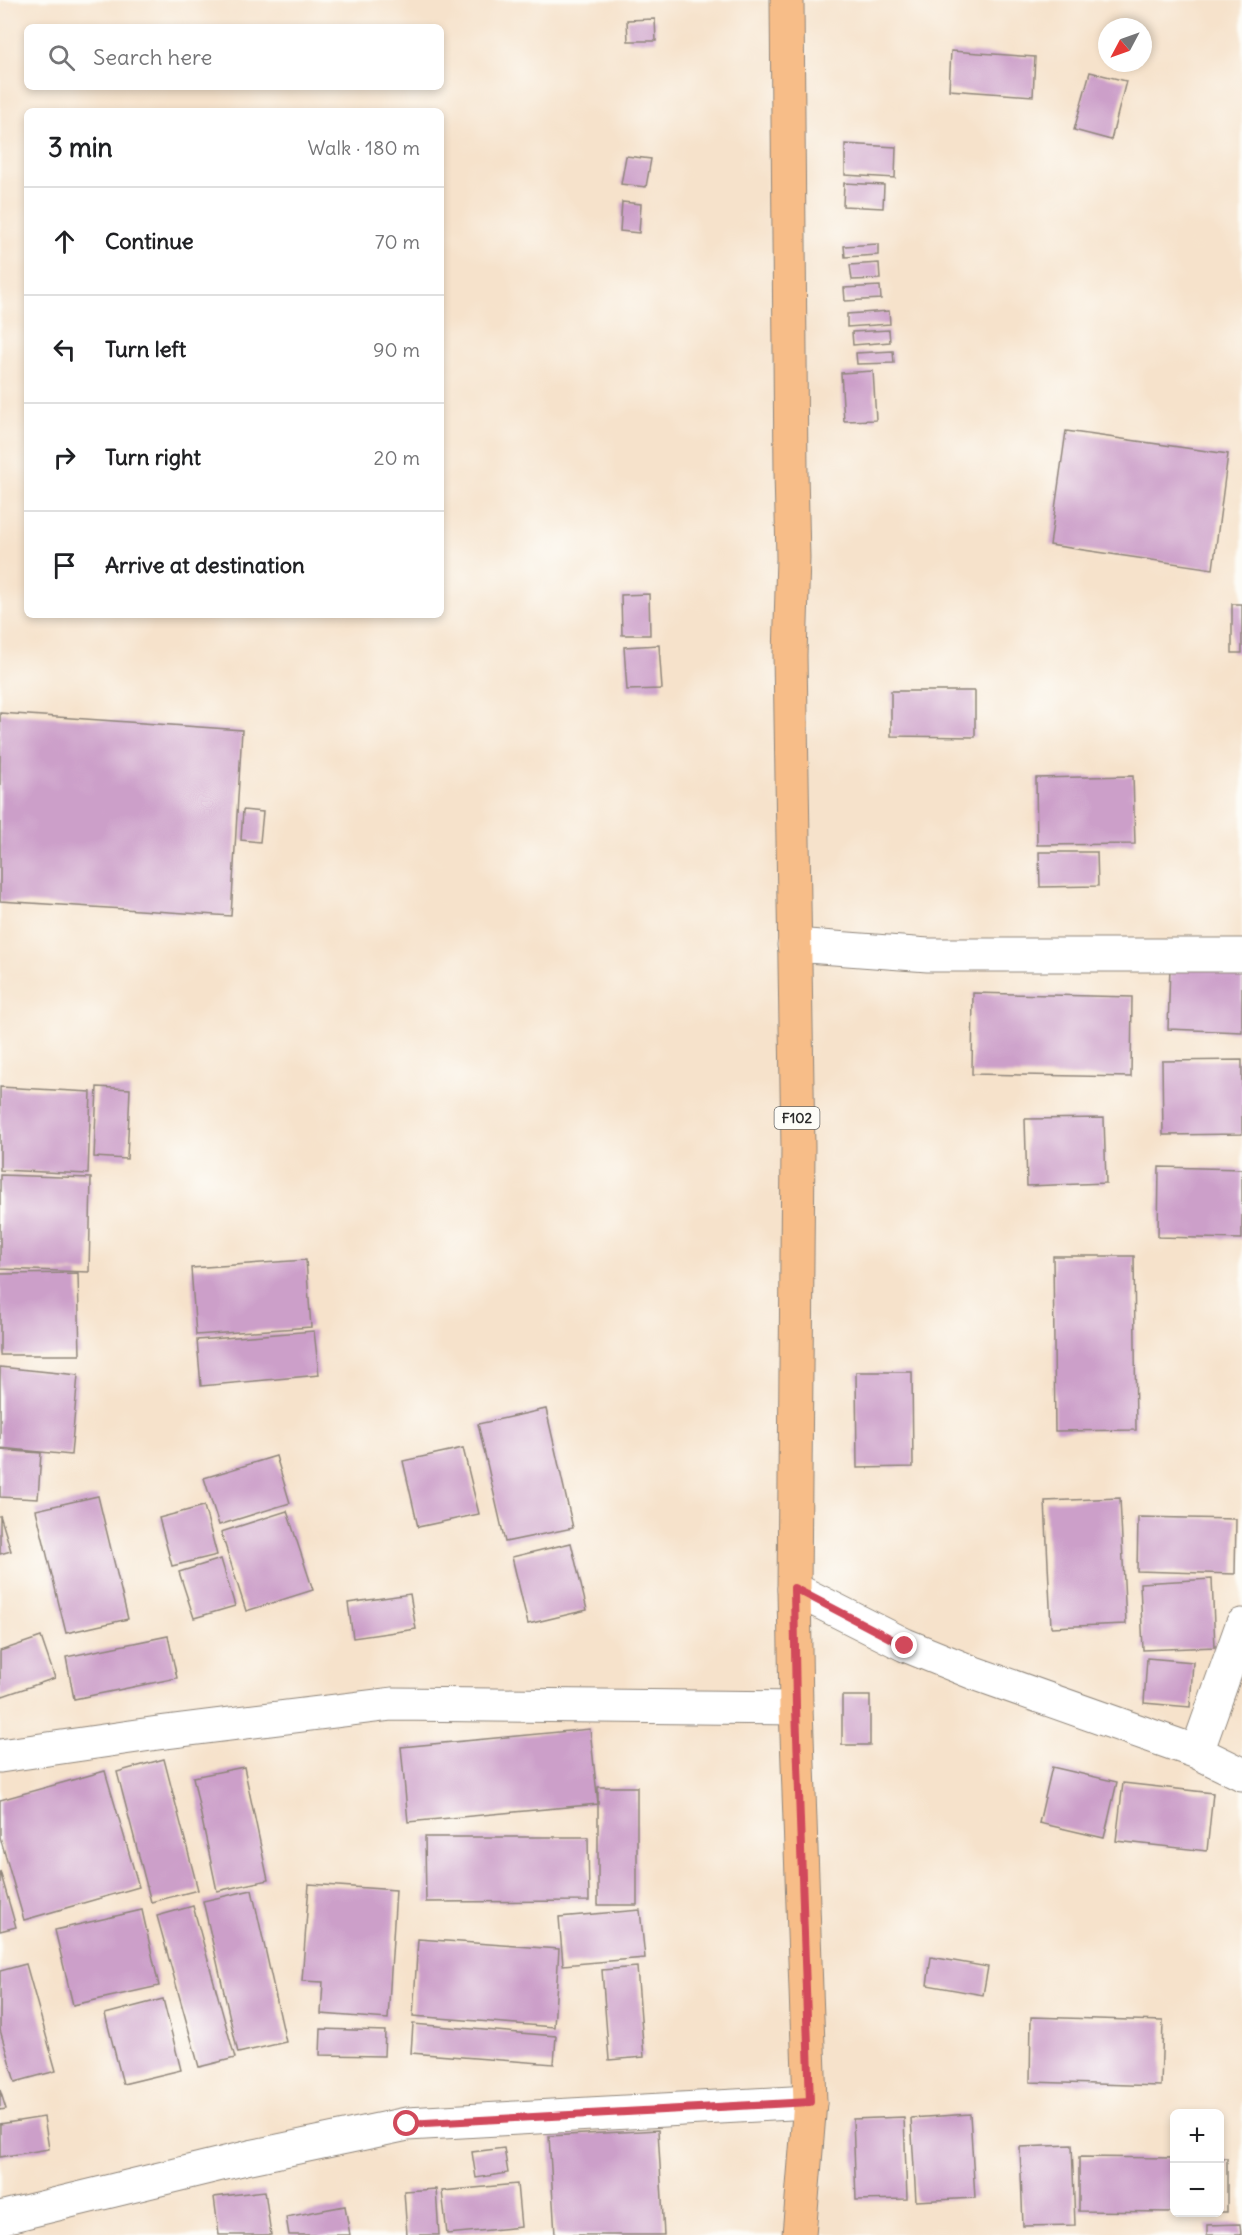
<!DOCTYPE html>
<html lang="en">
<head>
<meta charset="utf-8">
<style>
	:root { --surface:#fff; --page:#f2f2f2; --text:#202124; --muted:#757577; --line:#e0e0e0 }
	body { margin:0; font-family:Delius,sans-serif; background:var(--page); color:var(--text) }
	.controls { position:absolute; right:18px; bottom:18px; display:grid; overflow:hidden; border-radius:9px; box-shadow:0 3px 9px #0003 }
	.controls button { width:54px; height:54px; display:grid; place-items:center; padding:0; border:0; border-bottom:2px solid var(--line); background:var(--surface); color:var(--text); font:30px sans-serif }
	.compass { position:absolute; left:1098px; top:18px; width:54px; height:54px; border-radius:50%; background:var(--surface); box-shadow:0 3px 9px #0003; rotate:229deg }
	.stop { position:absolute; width:18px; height:18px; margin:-14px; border:4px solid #d1495b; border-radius:50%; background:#fff }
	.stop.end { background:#d1495b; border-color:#fff; box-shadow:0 2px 6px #0008 }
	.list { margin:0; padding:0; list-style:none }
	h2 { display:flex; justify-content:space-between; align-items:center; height:78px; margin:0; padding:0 24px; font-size:26px }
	h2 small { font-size:20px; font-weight:400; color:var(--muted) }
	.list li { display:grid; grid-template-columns:39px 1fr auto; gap:18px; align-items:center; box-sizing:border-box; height:108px; padding:0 24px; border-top:2px solid var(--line) }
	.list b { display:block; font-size:22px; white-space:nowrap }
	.list em { font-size:20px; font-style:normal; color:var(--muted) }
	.icon { flex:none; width:33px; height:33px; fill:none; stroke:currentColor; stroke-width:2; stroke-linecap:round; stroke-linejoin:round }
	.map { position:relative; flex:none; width:1242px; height:2235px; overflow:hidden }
	.search { position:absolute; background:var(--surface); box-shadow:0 3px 9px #0003; left:24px; top:24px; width:420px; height:66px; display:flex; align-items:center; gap:15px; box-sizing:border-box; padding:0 21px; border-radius:9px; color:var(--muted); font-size:22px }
	.panel { position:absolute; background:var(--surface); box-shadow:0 3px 9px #0003; left:24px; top:108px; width:420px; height:510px; border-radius:9px }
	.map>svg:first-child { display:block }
</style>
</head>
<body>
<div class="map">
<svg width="1242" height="2235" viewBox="0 0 1242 2235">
	<rect width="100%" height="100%" fill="#fdfcf7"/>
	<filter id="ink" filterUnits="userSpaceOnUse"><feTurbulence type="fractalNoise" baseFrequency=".0167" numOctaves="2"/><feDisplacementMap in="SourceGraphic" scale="12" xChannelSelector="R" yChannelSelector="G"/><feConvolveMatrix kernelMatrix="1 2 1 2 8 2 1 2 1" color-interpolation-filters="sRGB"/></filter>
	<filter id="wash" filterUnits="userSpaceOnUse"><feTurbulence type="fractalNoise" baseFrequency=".008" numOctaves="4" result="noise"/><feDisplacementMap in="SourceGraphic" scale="24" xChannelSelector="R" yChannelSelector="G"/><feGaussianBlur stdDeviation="1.35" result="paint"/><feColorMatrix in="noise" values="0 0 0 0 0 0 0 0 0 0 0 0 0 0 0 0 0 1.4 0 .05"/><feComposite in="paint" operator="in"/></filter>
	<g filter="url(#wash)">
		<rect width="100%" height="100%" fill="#f6e2cb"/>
		<g id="blocks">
			<path fill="#cc9fc9" d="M 655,19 L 656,41 L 628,41 L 627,20 Z
				M 951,51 L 1035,57 L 1033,96 L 949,90 Z
				M 1090,72 L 1126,81 L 1111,140 L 1074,130 Z
				M 845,144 L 896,147 L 895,178 L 845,175 Z
				M 626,156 L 651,159 L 646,187 L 621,184 Z
				M 844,183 L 884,185 L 883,208 L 843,206 Z
				M 622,202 L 641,204 L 639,233 L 620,231 Z
				M 878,244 L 878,255 L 845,257 L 844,246 Z
				M 879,263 L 880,279 L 852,280 L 850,265 Z
				M 880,286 L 881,299 L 845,301 L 844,288 Z
				M 889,311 L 890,324 L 847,327 L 847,314 Z
				M 889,330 L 890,342 L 853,345 L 852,332 Z
				M 893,351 L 894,363 L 857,364 L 856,353 Z
				M 873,371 L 876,420 L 844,421 L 841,373 Z
				M 1066,431 L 1228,454 L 1213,569 L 1050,545 Z
				M 649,594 L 650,635 L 622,635 L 621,595 Z
				M 1232,604 L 1242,604 L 1242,653 L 1232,653 Z
				M 659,645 L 662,689 L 627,690 L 624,647 Z
				M 891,691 L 975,691 L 975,737 L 891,736 Z
				M 0,713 L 242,730 L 231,916 L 0,901 Z
				M 1133,776 L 1135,844 L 1037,845 L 1036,778 Z
				M 243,810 L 263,812 L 260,842 L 241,840 Z
				M 1039,852 L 1097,852 L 1098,886 L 1040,887 Z
				M 1170,966 L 1242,968 L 1242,1032 L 1168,1029 Z
				M 973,993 L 1132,997 L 1131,1077 L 972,1074 Z
				M 1242,1060 L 1242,1134 L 1163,1135 L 1162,1061 Z
				M 0,1087 L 91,1092 L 88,1174 L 0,1170 Z
				M 97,1087 L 130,1089 L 127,1159 L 94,1157 Z
				M 1104,1118 L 1106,1183 L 1027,1186 L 1025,1119 Z
				M 1159,1167 L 1242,1169 L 1242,1239 L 1158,1237 Z
				M 0,1175 L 91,1178 L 89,1272 L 0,1269 Z
				M 1053,1256 L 1134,1256 L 1136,1430 L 1055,1431 Z
				M 306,1260 L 311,1327 L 196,1335 L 191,1268 Z
				M 78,1273 L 80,1355 L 0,1355 L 0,1274 Z
				M 314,1331 L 319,1375 L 201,1386 L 197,1340 Z
				M 0,1367 L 78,1375 L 71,1455 L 0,1448 Z
				M 856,1372 L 912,1372 L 913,1467 L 857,1468 Z
				M 546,1409 L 573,1528 L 505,1542 L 478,1424 Z
				M 463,1448 L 479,1514 L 418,1527 L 403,1461 Z
				M 0,1450 L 41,1453 L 38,1499 L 0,1497 Z
				M 276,1456 L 290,1503 L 219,1525 L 204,1478 Z
				M 98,1496 L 128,1619 L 66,1633 L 36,1510 Z
				M 1120,1498 L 1126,1624 L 1051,1627 L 1045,1501 Z
				M 204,1506 L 217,1555 L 172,1566 L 159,1518 Z
				M 287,1511 L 313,1590 L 246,1611 L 221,1532 Z
				M 0,1515 L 11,1551 L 0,1554 Z
				M 1138,1517 L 1236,1519 L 1235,1574 L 1137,1571 Z
				M 571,1543 L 587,1610 L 528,1624 L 512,1557 Z
				M 221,1559 L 235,1606 L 194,1618 L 179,1572 Z
				M 1212,1579 L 1215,1647 L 1143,1650 L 1140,1583 Z
				M 410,1594 L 416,1629 L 353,1638 L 348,1603 Z
				M 168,1636 L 177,1678 L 74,1699 L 66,1657 Z
				M 41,1637 L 55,1678 L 0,1697 L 0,1651 Z
				M 1147,1658 L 1193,1662 L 1190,1707 L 1144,1703 Z
				M 842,1696 L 870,1696 L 870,1745 L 842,1745 Z
				M 590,1729 L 598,1804 L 408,1822 L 401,1747 Z
				M 164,1759 L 198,1890 L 151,1902 L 117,1772 Z
				M 244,1767 L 268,1880 L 217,1891 L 193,1777 Z
				M 1052,1767 L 1117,1782 L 1104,1838 L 1039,1823 Z
				M 105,1771 L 139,1887 L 24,1920 L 0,1837 L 0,1800 Z
				M 1123,1783 L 1213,1793 L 1207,1851 L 1116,1841 Z
				M 598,1787 L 637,1787 L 637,1905 L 598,1905 Z
				M 425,1837 L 588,1837 L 589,1901 L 426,1902 Z
				M 0,1871 L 16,1927 L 0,1931 Z
				M 309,1884 L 396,1890 L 388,2019 L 321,2014 L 323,1982 L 302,1981 Z
				M 252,1890 L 286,2042 L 238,2053 L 203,1901 Z
				M 193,1906 L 235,2058 L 199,2067 L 157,1916 Z
				M 142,1910 L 159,1986 L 73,2005 L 55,1930 Z
				M 640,1910 L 645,1958 L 563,1965 L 559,1917 Z
				M 418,1939 L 559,1949 L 554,2027 L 413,2016 Z
				M 931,1957 L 988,1967 L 983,1995 L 927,1985 Z
				M 26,1964 L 56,2071 L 15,2082 L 0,2030 L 0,1971 Z
				M 637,1967 L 644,2057 L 609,2060 L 602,1970 Z
				M 163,1999 L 181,2070 L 123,2084 L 105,2014 Z
				M 1031,2017 L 1163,2021 L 1161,2086 L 1030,2082 Z
				M 413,2024 L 556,2036 L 554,2064 L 411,2053 Z
				M 321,2029 L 385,2031 L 384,2056 L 320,2055 Z
				M 0,2090 L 6,2109 L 0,2110 Z
				M 970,2114 L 975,2198 L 916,2201 L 911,2118 Z
				M 44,2117 L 49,2149 L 0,2157 L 0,2124 Z
				M 904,2117 L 907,2199 L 856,2200 L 853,2119 Z
				M 658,2130 L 664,2235 L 555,2235 L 549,2136 Z
				M 1072,2145 L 1075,2225 L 1023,2226 L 1020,2147 Z
				M 504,2148 L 508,2173 L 476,2178 L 472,2152 Z
				M 1079,2157 L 1174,2158 L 1174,2212 L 1079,2211 Z
				M 1220,2158 L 1227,2158 L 1227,2212 L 1220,2212 Z
				M 517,2184 L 521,2227 L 447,2234 L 442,2191 Z
				M 436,2189 L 439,2235 L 407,2235 L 404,2191 Z
				M 265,2191 L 271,2235 L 219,2235 L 214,2197 Z
				M 345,2206 L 350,2235 L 289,2235 L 286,2217 Z
				M 1240,2224 L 1241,2235 L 1207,2235 L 1207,2225 Z"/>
		</g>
	</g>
	<g filter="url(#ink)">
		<use href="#blocks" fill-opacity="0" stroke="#90867b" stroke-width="1.5"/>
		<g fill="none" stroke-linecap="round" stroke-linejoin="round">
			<g stroke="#90867b" stroke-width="35">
				<path id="street" d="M 794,945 L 928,955 L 1242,955
					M 794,1589 L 905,1645 L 974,1673 L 1197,1752 L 1242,1774
					M 1197,1752 L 1242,1625
					M 0,1756 L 158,1733 L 392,1704 L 796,1708
					M 0,2218 L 250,2157 L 407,2124 L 810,2102"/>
			</g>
			<g stroke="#90867b" stroke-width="35">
				<path id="primary" d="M 787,0 L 791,472 L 793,558 L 790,655 L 798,1148 L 794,1589 L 796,1708 L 810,2102 L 799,2235"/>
			</g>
			<use href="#street" stroke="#fff" stroke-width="33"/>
			<use href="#primary" stroke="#f7bd88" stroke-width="33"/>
		</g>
	</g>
	<g fill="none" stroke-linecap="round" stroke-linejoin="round" filter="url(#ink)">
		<path stroke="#d1495b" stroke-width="8" d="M 407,2124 L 810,2102 L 796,1708 L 794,1588 L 905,1646"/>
	</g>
	<g text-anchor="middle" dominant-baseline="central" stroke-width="6" stroke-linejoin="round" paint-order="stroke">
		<rect fill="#fdfcf7" stroke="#6a6a68" stroke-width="1.5" x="774.5" y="1107" width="45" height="22" rx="4.5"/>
		<g font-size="14" font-weight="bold" fill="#2b2b2b">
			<text x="797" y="1118">F102</text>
		</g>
	</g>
</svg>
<div class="controls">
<button>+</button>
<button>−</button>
</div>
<svg class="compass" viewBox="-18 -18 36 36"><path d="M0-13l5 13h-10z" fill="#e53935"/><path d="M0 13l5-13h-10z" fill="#757577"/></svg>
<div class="stop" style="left:407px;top:2124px"></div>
<div class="stop end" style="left:905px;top:1646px"></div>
<div class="search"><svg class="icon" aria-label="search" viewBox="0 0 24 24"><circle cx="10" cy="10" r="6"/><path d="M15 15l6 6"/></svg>Search here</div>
<section class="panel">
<h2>3 min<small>Walk · 180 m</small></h2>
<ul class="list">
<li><svg class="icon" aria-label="ahead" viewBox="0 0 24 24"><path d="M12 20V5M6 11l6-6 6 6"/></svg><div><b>Continue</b></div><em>70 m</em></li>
<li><svg class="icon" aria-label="left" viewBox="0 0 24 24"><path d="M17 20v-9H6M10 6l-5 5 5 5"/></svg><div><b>Turn left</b></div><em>90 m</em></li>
<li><svg class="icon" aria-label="right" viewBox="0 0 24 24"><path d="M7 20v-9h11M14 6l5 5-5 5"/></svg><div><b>Turn right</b></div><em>20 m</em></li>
<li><svg class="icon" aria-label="arrive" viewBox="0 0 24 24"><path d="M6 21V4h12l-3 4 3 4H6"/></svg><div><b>Arrive at destination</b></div></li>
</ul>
</section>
</div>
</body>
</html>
